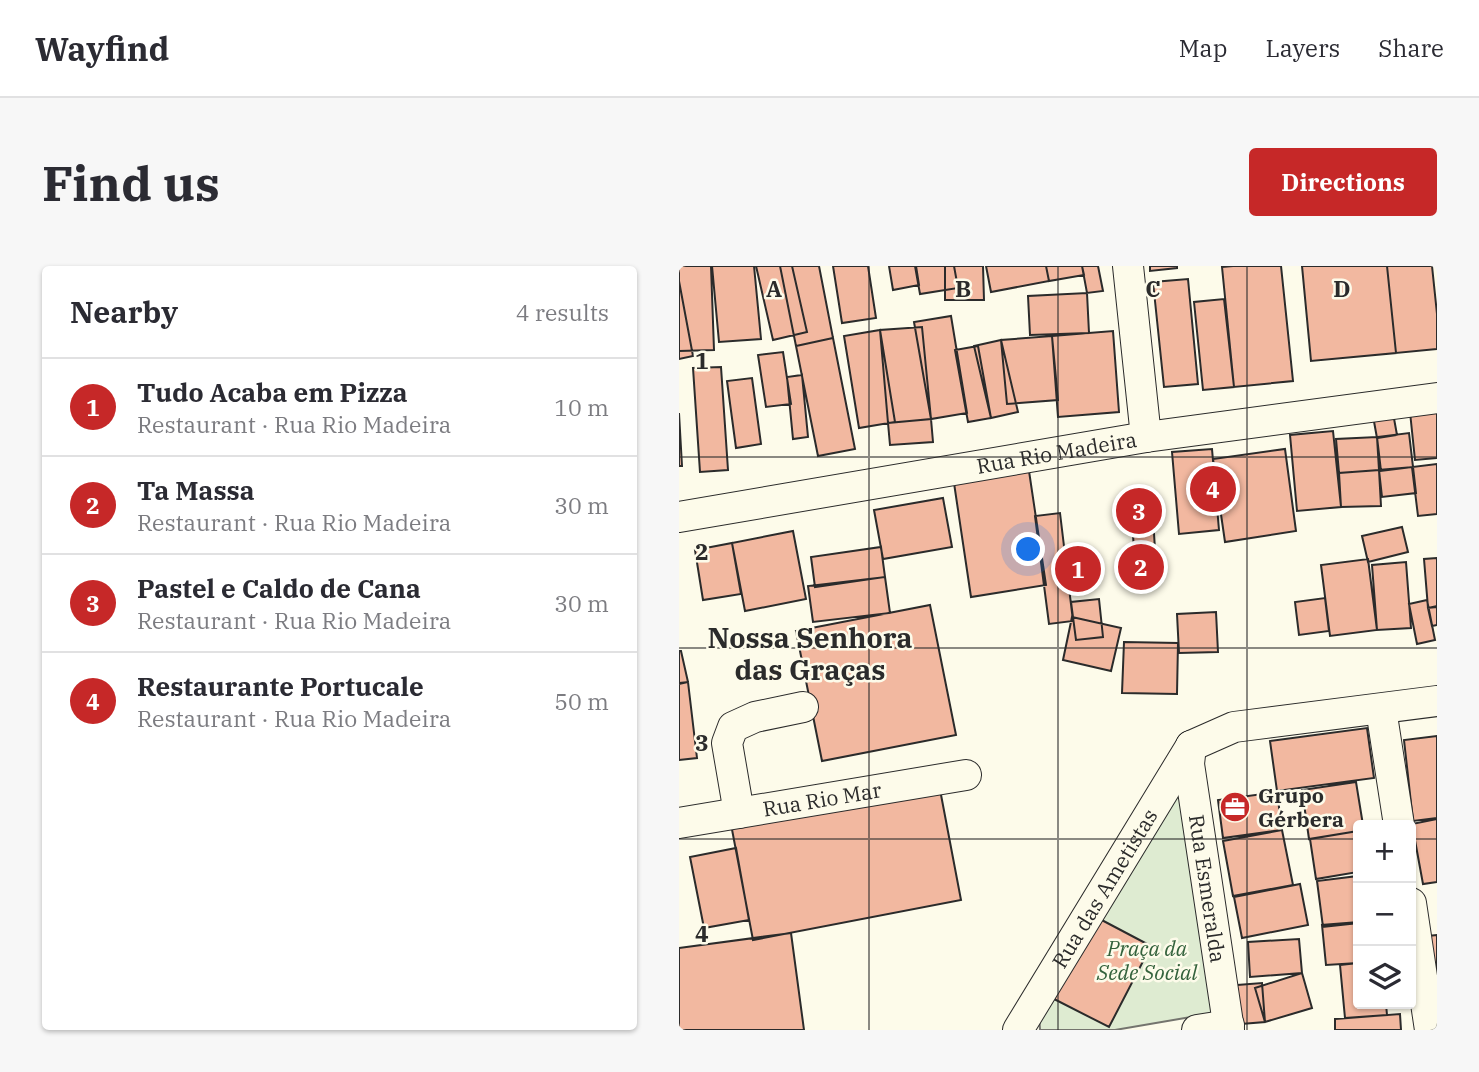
<!DOCTYPE html>
<html lang="en">
<head>
<meta charset="utf-8">
<style>
	:root { --surface:#fff; --page:#f7f7f7; --text:#2b2b33; --muted:#7c7c81; --line:#e1e1e2; --accent:#c62828 }
	body { margin:0; font-family:"IBM Plex Serif",serif; background:var(--page); color:var(--text) }
	.controls { position:absolute; right:21px; bottom:21px; display:grid; overflow:hidden; border-radius:7px; box-shadow:0 2px 5px #0004 }
	.controls button { width:63px; height:63px; display:grid; place-items:center; padding:0; border:0; border-bottom:2px solid var(--line); background:var(--surface); color:var(--text); font:35px sans-serif }
	.you { position:absolute; left:350px; top:284px; width:24px; height:24px; margin:-18px; border:5px solid #fff; border-radius:50%; background:#1a73e8; box-shadow:0 0 0 10px #1a73e833 }
	.badge { display:grid; place-items:center; width:46px; height:46px; border-radius:50%; background:var(--accent); color:#fff; font-size:23px; font-weight:700 }
	.pin { position:absolute; translate:-50% -50%; border:4px solid #fff; box-shadow:0 2px 7px #0006 }
	.list { margin:0; padding:0; list-style:none }
	h2 { display:flex; justify-content:space-between; align-items:center; height:91px; margin:0; padding:0 28px; font-size:30px }
	h2 small { font-size:23px; font-weight:400; color:var(--muted) }
	.list li { display:grid; grid-template-columns:46px 1fr auto; gap:21px; align-items:center; box-sizing:border-box; height:98px; padding:0 28px; border-top:2px solid var(--line) }
	.list b { display:block; font-size:26px; white-space:nowrap }
	.list p { margin:0; font-size:23px; white-space:nowrap; color:var(--muted) }
	.list em { font-size:23px; font-style:normal; color:var(--muted) }
	.icon { flex:none; width:38px; height:38px; fill:none; stroke:currentColor; stroke-width:2; stroke-linecap:round; stroke-linejoin:round }
	.map { position:relative; flex:none; width:758px; height:764px; overflow:hidden; border-radius:7px }
	header { display:flex; align-items:center; gap:42px; box-sizing:border-box; height:98px; padding:0 35px; background:var(--surface); border-bottom:2px solid var(--line) }
	header strong { font-size:33px }
	nav { display:flex; gap:38px; margin-inline-start:auto; font-size:24px }
	.intro { display:flex; align-items:center; justify-content:space-between; box-sizing:border-box; height:168px; padding:0 42px }
	h1 { margin:0; font-size:49px }
	.button { padding:18px 32px; border-radius:7px; background:var(--accent); color:#fff; font-size:24px; font-weight:700 }
	main { display:flex; gap:42px; padding:0 42px }
	aside { flex:1; background:var(--surface); border-radius:7px; box-shadow:0 2px 5px #0004 }
	.map>svg:first-child { display:block }
</style>
</head>
<body>
<header>
<strong>Wayfind</strong>
<nav><a>Map</a><a>Layers</a><a>Share</a></nav>
</header>
<div class="intro"><h1>Find us</h1><a class="button">Directions</a></div>
<main>
<aside>
<h2>Nearby<small>4 results</small></h2>
<ul class="list">
<li><span class="badge">1</span><div><b>Tudo Acaba em Pizza</b><p>Restaurant · Rua Rio Madeira</p></div><em>10 m</em></li>
<li><span class="badge">2</span><div><b>Ta Massa</b><p>Restaurant · Rua Rio Madeira</p></div><em>30 m</em></li>
<li><span class="badge">3</span><div><b>Pastel e Caldo de Cana</b><p>Restaurant · Rua Rio Madeira</p></div><em>30 m</em></li>
<li><span class="badge">4</span><div><b>Restaurante Portucale</b><p>Restaurant · Rua Rio Madeira</p></div><em>50 m</em></li>
</ul>
</aside>
<div class="map">
<svg width="758" height="764" viewBox="0 0 758 764">
	<rect width="100%" height="100%" fill="#fdfbea"/>
	<path fill="#deebd1" stroke="#74746e" stroke-width="2" d="M 507,508 L 541,746 L 436,764 L 361,764 L 360,747 Z"/>
	<path fill="#f2b8a0" stroke="#2b2b2b" stroke-width="2" d="M 0,0 L 32,0 L 35,84 L 0,85 Z
		M 33,0 L 75,0 L 82,73 L 40,76 Z
		M 77,0 L 113,0 L 128,66 L 94,74 Z
		M 101,0 L 140,0 L 154,72 L 117,80 Z
		M 154,0 L 189,0 L 197,52 L 163,57 Z
		M 210,0 L 237,0 L 240,19 L 214,24 Z
		M 236,0 L 275,0 L 279,22 L 241,28 Z
		M 266,0 L 304,0 L 305,34 L 266,34 Z
		M 307,0 L 367,0 L 370,15 L 312,26 Z
		M 367,0 L 403,0 L 405,9 L 370,15 Z
		M 403,0 L 419,0 L 424,25 L 408,27 Z
		M 471,0 L 498,0 L 498,2 L 471,5 Z
		M 554,0 L 602,0 L 614,115 L 555,121 L 543,1 Z
		M 623,0 L 708,0 L 717,87 L 632,95 Z
		M 708,0 L 753,0 L 758,48 L 758,83 L 717,87 Z
		M 509,13 L 519,118 L 485,121 L 474,16 Z
		M 0,15 L 14,90 L 0,93 Z
		M 408,27 L 410,67 L 351,69 L 349,30 Z
		M 545,33 L 555,121 L 524,124 L 515,36 Z
		M 272,50 L 288,147 L 252,153 L 235,56 Z
		M 243,61 L 252,153 L 209,157 L 201,64 Z
		M 201,64 L 216,156 L 180,162 L 165,70 Z
		M 434,65 L 440,146 L 379,151 L 373,70 Z
		M 373,70 L 379,134 L 328,138 L 322,74 Z
		M 154,72 L 176,183 L 139,190 L 117,80 Z
		M 322,74 L 339,146 L 312,152 L 295,80 Z
		M 299,80 L 312,152 L 289,156 L 276,84 Z
		M 104,86 L 112,138 L 87,141 L 79,89 Z
		M 42,101 L 49,204 L 21,206 L 14,102 Z
		M 123,109 L 129,171 L 114,173 L 108,111 Z
		M 73,112 L 82,178 L 57,182 L 48,115 Z
		M 758,144 L 758,192 L 736,194 L 731,146 Z
		M 0,147 L 3,200 L 0,200 Z
		M 714,147 L 718,169 L 698,172 L 694,150 Z
		M 252,153 L 254,176 L 211,179 L 209,157 Z
		M 654,165 L 662,241 L 618,245 L 611,169 Z
		M 730,167 L 734,201 L 702,205 L 698,171 Z
		M 698,171 L 700,204 L 660,207 L 657,173 Z
		M 533,183 L 540,264 L 500,268 L 493,186 Z
		M 606,183 L 617,265 L 546,276 L 534,193 Z
		M 758,198 L 758,248 L 739,250 L 733,201 Z
		M 734,201 L 737,227 L 703,231 L 700,204 Z
		M 700,204 L 702,240 L 662,241 L 660,207 Z
		M 350,205 L 367,319 L 292,331 L 275,217 Z
		M 264,232 L 273,281 L 204,293 L 195,244 Z
		M 381,247 L 394,355 L 370,358 L 356,250 Z
		M 474,251 L 477,300 L 456,302 L 453,252 Z
		M 723,261 L 729,286 L 689,296 L 683,270 Z
		M 114,265 L 127,333 L 66,345 L 53,277 Z
		M 53,277 L 62,328 L 24,334 L 16,284 Z
		M 202,281 L 206,311 L 136,321 L 132,291 Z
		M 758,292 L 758,341 L 749,342 L 745,293 Z
		M 689,293 L 698,364 L 651,370 L 642,299 Z
		M 727,296 L 732,362 L 698,364 L 693,299 Z
		M 206,311 L 211,347 L 134,356 L 129,320 Z
		M 646,332 L 650,365 L 620,369 L 616,336 Z
		M 420,333 L 424,371 L 397,374 L 392,336 Z
		M 748,334 L 756,374 L 738,378 L 730,338 Z
		M 251,339 L 277,469 L 143,495 L 117,365 Z
		M 758,340 L 758,359 L 753,360 L 749,342 Z
		M 537,346 L 539,386 L 500,387 L 498,348 Z
		M 393,351 L 442,362 L 432,405 L 384,394 Z
		M 445,376 L 499,377 L 498,428 L 443,427 Z
		M 0,385 L 2,385 L 9,416 L 0,418 Z
		M 9,416 L 18,492 L 0,494 L 0,417 Z
		M 688,462 L 695,512 L 598,525 L 591,475 Z
		M 758,470 L 758,552 L 734,555 L 725,474 Z
		M 259,513 L 282,634 L 74,674 L 51,553 Z
		M 677,516 L 684,559 L 679,559 L 679,565 L 630,573 L 623,524 Z
		M 598,526 L 603,564 L 544,572 L 539,534 Z
		M 758,553 L 758,616 L 744,618 L 733,558 Z
		M 603,564 L 614,619 L 554,630 L 544,575 Z
		M 679,565 L 679,606 L 637,613 L 631,573 Z
		M 57,582 L 70,654 L 25,662 L 11,591 Z
		M 679,610 L 679,657 L 644,661 L 638,615 Z
		M 621,618 L 629,659 L 563,672 L 555,631 Z
		M 417,651 L 472,680 L 430,761 L 375,733 Z
		M 679,656 L 679,697 L 647,699 L 643,659 Z
		M 112,667 L 125,764 L 0,764 L 0,682 Z
		M 758,669 L 758,752 L 749,670 Z
		M 620,673 L 623,707 L 571,711 L 569,676 Z
		M 679,697 L 679,738 L 707,738 L 708,749 L 666,752 L 661,699 Z
		M 623,707 L 633,742 L 586,756 L 576,722 Z
		M 583,717 L 586,756 L 550,759 L 546,720 Z
		M 721,748 L 722,764 L 656,764 L 656,753 Z"/>
	<g fill="none" stroke-linecap="round" stroke-linejoin="round">
		<g stroke="#2b2b2b" stroke-width="32">
			<g id="minor">
				<path d="M 449,0 L 467,171"/>
				<path id="s1" d="M 0,251 L 467,171 L 758,132"/>
				<path d="M 702,443 L 720,559"/>
				<path id="s2" d="M 512,480 L 510,498 L 550,764"/>
				<path d="M 512,480 L 555,461 L 758,435"/>
				<path d="M 60,547 L 48,477 L 54,461 L 76,451 L 124,441"/>
				<path id="s3" d="M 0,557 L 287,509"/>
				<path d="M 732,637 L 751,764"/>
				<path id="s4" d="M 339,764 L 512,480"/>
				<path d="M 518,764 L 550,759"/>
			</g>
		</g>
		<use href="#minor" stroke="#fdfbea" stroke-width="30"/>
	</g>
	<path fill="none" stroke="#2b2b2b" stroke-width="2" stroke-opacity="0.55" d="M 190,0 L 190,764M 379,0 L 379,764M 568,0 L 568,764M 0,191 L 758,191M 0,382 L 758,382M 0,573 L 679,573M 732,573 L 758,573"/>
	<defs>
		<g id="office-disc" transform="scale(1.575)"><circle r="9.5" fill="#c62828" stroke="#fdfbea"/><path d="M-6-3h4V-5.5h4V-3h4V5H-6ZM-1-4.5V-3h2v-1.5ZM-6 0V1H6V0Z" fill="#fff"/></g>
	</defs>
	<g fill-rule="evenodd">
		<use href="#office-disc" x="556" y="541"/>
	</g>
	<g text-anchor="middle" dominant-baseline="central" stroke-width="5" stroke-linejoin="round" paint-order="stroke">
		<g font-size="21" fill="#2b2b2b" stroke="#fdfbea">
			<text stroke="none"><textPath href="#s1" startOffset="383">Rua Rio Madeira</textPath></text>
			<text stroke="none"><textPath href="#s3" startOffset="145">Rua Rio Mar</textPath></text>
			<text stroke="none"><textPath href="#s4" startOffset="166">Rua das Ametistas</textPath></text>
			<text stroke="none"><textPath href="#s2" startOffset="144">Rua Esmeralda</textPath></text>
		</g>
		<g font-size="21" font-weight="bold" fill="#2b2b2b" stroke="#fdfbea" text-anchor="start">
			<text x="579" y="529">Grupo<tspan x="579" dy="24">Gérbera</tspan></text>
		</g>
		<g font-size="21" font-style="italic" fill="#34623c" stroke="#fdfbea">
			<text x="468" y="682">Praça da<tspan x="468" dy="24">Sede Social</tspan></text>
		</g>
		<g font-size="28" font-weight="bold" fill="#2b2b2b" stroke="#fdfbea">
			<text x="131" y="371">Nossa Senhora<tspan x="131" dy="32">das Graças</tspan></text>
		</g>
	</g>
	<g font-size="23" text-anchor="middle" font-weight="bold" fill="#2b2b2b" stroke="#fdfbea" stroke-width="5" stroke-linejoin="round" paint-order="stroke">
		<text x="95" y="31">A</text>
		<text x="284" y="31">B</text>
		<text x="474" y="31">C</text>
		<text x="663" y="31">D</text>
		<text x="23" y="103">1</text>
		<text x="23" y="294">2</text>
		<text x="23" y="485">3</text>
		<text x="23" y="676">4</text>
	</g>
</svg>
<div class="controls">
<button>+</button>
<button>−</button>
<button><svg class="icon" aria-label="layers" viewBox="0 0 24 24"><path d="M12 4l9 5-9 5-9-5zM3 14l9 5 9-5"/></svg></button>
</div>
<div class="you"></div>
<div class="pin badge" style="left:399px;top:303px">1</div>
<div class="pin badge" style="left:462px;top:301px">2</div>
<div class="pin badge" style="left:460px;top:245px">3</div>
<div class="pin badge" style="left:534px;top:223px">4</div>
</div>
</main>
</body>
</html>
